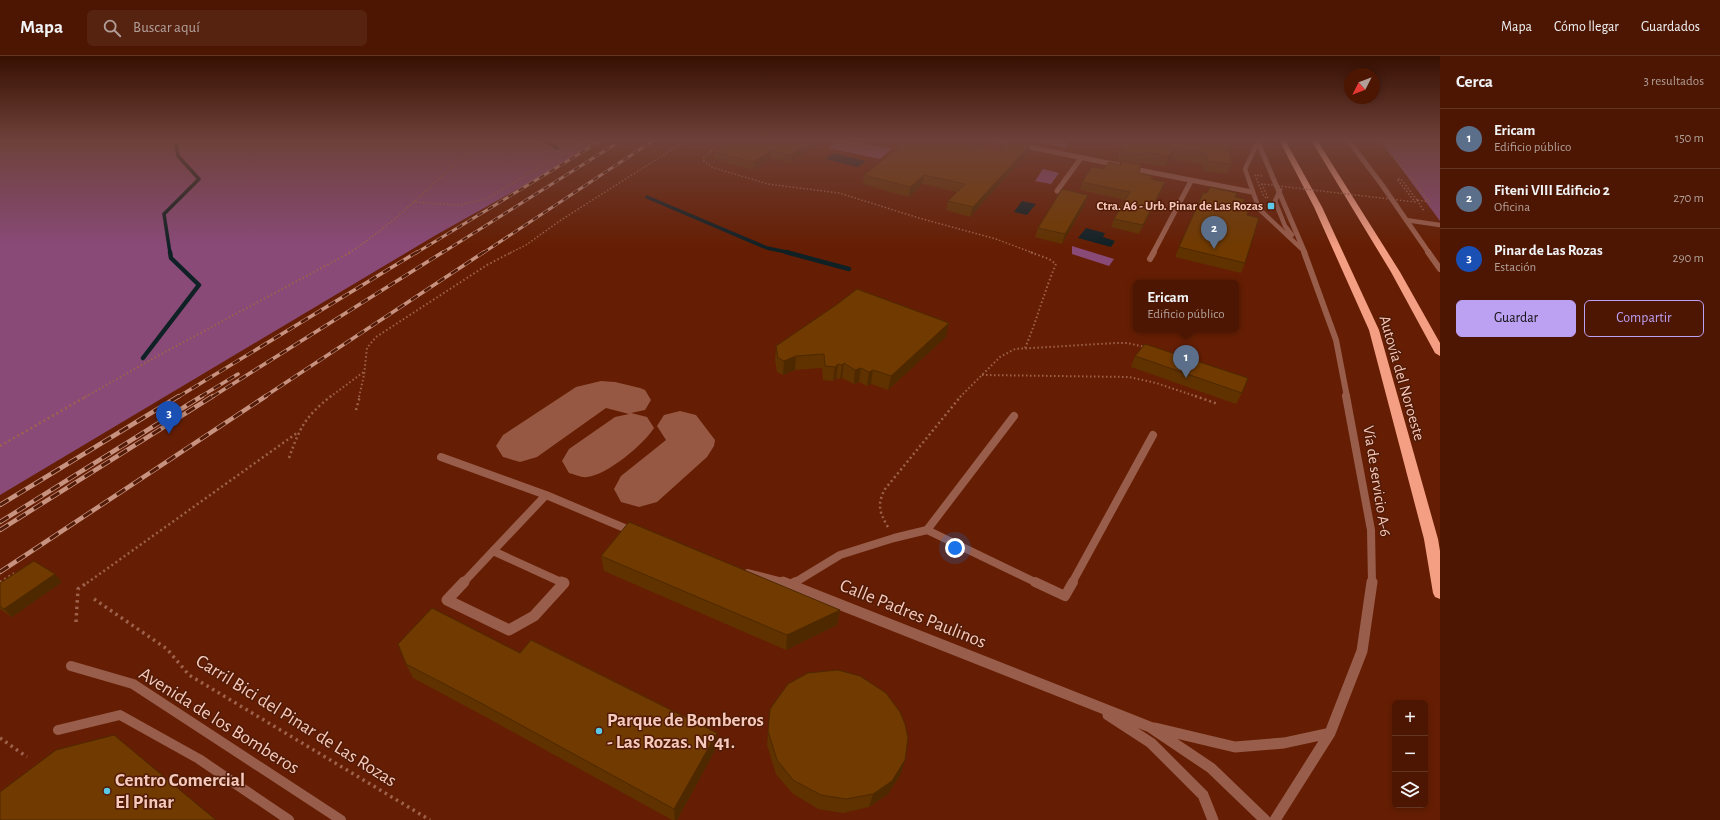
<!DOCTYPE html>
<html lang="es">
<head>
<meta charset="utf-8">
<style>
	:root { --surface:#4c1602; --page:#562311; --text:#f1f3f6; --muted:#b29f99; --line:#633524; --accent:#bca0f2 }
	body { margin:0; font-family:"Alegreya Sans",sans-serif; background:var(--page); color:var(--text) }
	.controls { position:absolute; right:12px; bottom:12px; display:grid; overflow:hidden; border-radius:6px; box-shadow:0 2px 6px #0003 }
	.controls button { width:36px; height:36px; display:grid; place-items:center; padding:0; border:0; border-bottom:1px solid var(--line); background:var(--surface); color:var(--text); font:20px sans-serif }
	.compass { position:absolute; left:1344px; top:12px; width:36px; height:36px; border-radius:50%; background:var(--surface); box-shadow:0 2px 6px #0003; rotate:228deg }
	.you { position:absolute; left:955px; top:492px; width:14px; height:14px; margin:-10px; border:3px solid #fff; border-radius:50%; background:#1a73e8; box-shadow:0 0 0 6px #1a73e833 }
	.badge { display:grid; place-items:center; width:26px; height:26px; border-radius:50%; background:var(--accent); color:#fff; font-size:13px; font-weight:700 }
	.pin { position:absolute; translate:-50% -33px; filter:drop-shadow(0 1px 2px #0008) }
	.pin::after { content:''; position:absolute; top:21px; width:14px; height:12px; background:inherit; clip-path:polygon(0 0,100% 0,50% 100%) }
	.popup { position:absolute; left:1133px; top:224px; width:106px; height:52px; box-sizing:border-box; display:grid; place-content:center; border-radius:6px; background:var(--surface); filter:drop-shadow(0 1px 3px #0005); font-size:13px; white-space:nowrap; color:var(--muted) }
	.popup b { font-size:15px; color:var(--text) }
	.popup::after { content:''; position:absolute; left:50%; top:100%; margin-left:-8px; border:8px solid transparent; border-top-color:var(--surface) }
	.list { margin:0; padding:0; list-style:none }
	h2 { display:flex; justify-content:space-between; align-items:center; height:52px; margin:0; padding:0 16px; font-size:17px }
	h2 small { font-size:13px; font-weight:400; color:var(--muted) }
	.list li { display:grid; grid-template-columns:26px 1fr auto; gap:12px; align-items:center; box-sizing:border-box; height:60px; padding:0 16px; border-top:1px solid var(--line) }
	.list b { display:block; font-size:15px; white-space:nowrap }
	.list p { margin:0; font-size:13px; white-space:nowrap; color:var(--muted) }
	.list em { font-size:13px; font-style:normal; color:var(--muted) }
	.actions { display:flex; gap:8px; padding:12px 16px }
	.actions a { flex:1; padding:9px 0; border:1px solid var(--accent); border-radius:6px; text-align:center; font-size:14px; color:var(--accent) }
	.actions .main { background:var(--accent); color:#111 }
	.icon { flex:none; width:22px; height:22px; fill:none; stroke:currentColor; stroke-width:2; stroke-linecap:round; stroke-linejoin:round }
	.map { position:relative; flex:none; width:1440px; height:764px; overflow:hidden }
	header { display:flex; align-items:center; gap:24px; box-sizing:border-box; height:56px; padding:0 20px; background:var(--surface); border-bottom:1px solid var(--line) }
	header strong { font-size:19px }
	nav { display:flex; gap:22px; margin-inline-start:auto; font-size:14px }
	.search { width:280px; height:36px; background:var(--page); display:flex; align-items:center; gap:10px; box-sizing:border-box; padding:0 14px; border-radius:6px; color:var(--muted); font-size:15px }
	main { display:flex }
	aside { flex:1; background:var(--surface) }
	.map>svg:first-child { display:block }
</style>
</head>
<body>
<header>
<strong>Mapa</strong>
<div class="search"><svg class="icon" aria-label="search" viewBox="0 0 24 24"><circle cx="10" cy="10" r="6"/><path d="M15 15l6 6"/></svg>Buscar aquí</div>
<nav><a>Mapa</a><a>Cómo llegar</a><a>Guardados</a></nav>
</header>
<main>
<div class="map">
<svg width="1440" height="764" viewBox="0 0 1440 764">
	<rect width="100%" height="100%" fill="#651e03"/>
	<path fill="#894a78" d="M 0,84 L 605,84 L 436,179 L 0,439 Z
		M 838,84 L 846,84 L 891,93 L 880,103 L 828,92 Z
		M 1028,84 L 1068,84 L 1067,92 Z
		M 1381,84 L 1440,84 L 1440,165 L 1381,85 Z
		M 1043,113 L 1059,117 L 1051,128 L 1035,125 Z
		M 1072,190 L 1114,203 L 1109,210 L 1072,198 Z"/>
	<path fill="#102126" d="M 834,97 L 866,105 L 858,111 L 825,103 Z
		M 1022,145 L 1036,148 L 1027,159 L 1014,156 Z
		M 1086,172 L 1105,177 L 1103,181 L 1115,185 L 1111,191 L 1078,182 Z"/>
	<g fill="none" stroke-linecap="round" stroke-linejoin="round">
		<path stroke="#102126" stroke-width="3.5" d="M 545,84 L 557,92
			M 647,141 L 767,192 L 791,197
			M 170,197 L 164,158 L 199,123 L 178,100 L 175,84"/>
		<path stroke="#102126" stroke-width="4.5" d="M 786,196 L 849,213
			M 143,302 L 199,229 L 171,202 L 170,196"/>
		<path fill="#965842" fill-rule="evenodd" d="M 601,325 L 615,326 L 640,332 L 645,334 L 651,344 L 645,354 L 631,357 L 647,361 L 654,372 C 643,389 607,419 587,421 C 582,422 574,418 569,417 L 562,405 L 569,393 L 615,361 L 629,358 L 606,352 L 537,401 L 520,406 L 503,401 L 496,390 L 503,379 L 576,331 Z
			M 680,355 L 696,359 L 715,384 L 714,390 L 707,401 L 657,446 L 639,451 L 621,446 L 614,433 L 621,420 L 666,384 L 657,370 L 664,359 Z"/>
		<path stroke="#9e624c" stroke-width="1.5" stroke-dasharray="1.5 2" stroke-linecap="butt" d="M 726,84 L 704,101 L 703,104 L 711,111 L 768,128 L 839,137 L 919,162 L 996,183 L 1033,197
			M 1377,84 L 1405,114 L 1429,146 L 1417,144
			M 1417,144 L 1424,155
			M 412,146 L 458,149 L 486,143 L 585,84
			M 349,197 C 396,166 438,125 477,84
			M 510,197 L 526,189 L 561,164 L 687,84"/>
		<path stroke="#9e624c" stroke-width="2" stroke-dasharray="1.5 2.5" stroke-linecap="butt" d="M 1025,292 C 1037,264 1044,236 1056,208 L 1049,203 L 1030,196
			M 982,319 L 1129,321 L 1156,327 L 1198,341
			M 85,341 L 154,302 L 351,196
			M 330,341 L 365,315
			M 359,341 L 364,319 L 367,292 L 376,281 L 487,209 L 512,196
			M 960,341 L 1000,301 L 1015,293 L 1116,287 L 1127,287 L 1145,291"/>
		<path stroke="#9e624c" stroke-width="2.5" stroke-dasharray="2 3" stroke-linecap="butt" d="M 1195,340 L 1218,348
			M 356,354 L 360,340
			M 0,390 L 87,340
			M 289,402 C 300,371 305,361 331,340
			M 888,471 C 879,456 877,448 885,433 L 961,340
			M 0,526 L 17,516
			M 87,527 L 297,377"/>
		<path stroke="#9e624c" stroke-width="3.5" stroke-dasharray="2.5 4" stroke-linecap="butt" d="M 94,543 L 167,593 L 189,619 L 430,764
			M 76,566 L 78,533 L 88,526
			M 0,682 L 27,701"/>
		<path stroke="#985d4b" stroke-width="4.5" d="M 1258,86 L 1245,113 L 1259,153 L 1304,195
			M 1280,134 L 1275,145 L 1285,170 L 1292,179
			M 1406,164 L 1440,169"/>
		<path stroke="#985d4b" stroke-width="8" d="M 927,474 L 1014,360
			M 794,527 L 840,499 L 894,482 L 927,474 L 1037,527
			M 1072,527 L 1153,379"/>
		<path stroke="#985d4b" stroke-width="10" d="M 1035,526 L 1065,540 L 1073,526
			M 792,528 L 796,526
			M 71,610 L 133,628 L 341,764
			M 58,674 L 120,659 L 199,703 L 289,764"/>
		<path stroke="#985d4b" stroke-width="5" d="M 995,84 L 1118,109
			M 1257,84 L 1305,197
			M 1348,84 L 1382,129 L 1429,197
			M 1129,112 L 1252,136
			M 1057,135 L 1081,102
			M 1153,197 L 1191,125"/>
		<path stroke="#985d4b" stroke-width="6" d="M 1304,196 L 1336,284 L 1347,341
			M 1428,196 L 1440,213
			M 1150,203 L 1154,196"/>
		<path stroke="#985d4b" stroke-width="8" d="M 1346,340 L 1371,474 L 1372,527
			M 441,401 L 546,439
			M 493,495 L 563,527
			M 493,495 L 546,439 L 634,476
			M 748,517 L 787,527
			M 463,527 L 493,495"/>
		<path stroke="#985d4b" stroke-width="11" d="M 464,526 L 447,544 L 509,574 L 534,560 L 564,527 L 561,526
			M 783,526 L 1150,671 L 1211,712 L 1265,764
			M 1108,659 L 1151,687 L 1203,739 L 1213,764
			M 1155,672 L 1235,691 L 1284,687 L 1330,677
			M 1275,764 L 1330,677 L 1362,595 L 1372,526"/>
		<path fill="#f49e83" fill-rule="evenodd" d="M 1279,84 L 1285,84 L 1322,151 L 1379,274 L 1438,483 L 1440,495 L 1440,543 L 1435,541 L 1433,537 L 1424,483 L 1369,274 L 1314,151 Z
			M 1311,84 L 1317,84 L 1400,216 L 1440,287 L 1440,300 L 1435,297 L 1391,216 Z"/>
		<g stroke="#c79280" stroke-width="3">
			<path id="rail-far2" d="M 416,197 L 602,84
				M 442,197 L 622,84
				M 483,197 L 654,84"/>
		</g>
		<g stroke="#c79280" stroke-width="3.5">
			<path id="rail-far1" d="M 178,341 L 417,196
				M 200,341 L 238,318
				M 212,341 L 443,196
				M 264,341 L 484,196"/>
		</g>
		<g stroke="#c79280" stroke-width="4.5">
			<path id="rail" d="M 0,449 L 179,340
				M 0,466 L 202,340
				M 0,474 L 213,340
				M 0,516 L 266,340"/>
		</g>
		<use href="#rail-far2" stroke="#521b08" stroke-width="2" stroke-dasharray="6" stroke-linecap="butt"/>
		<use href="#rail-far1" stroke="#521b08" stroke-width="2.5" stroke-dasharray="8" stroke-linecap="butt"/>
		<use href="#rail" stroke="#521b08" stroke-width="3" stroke-dasharray="10" stroke-linecap="butt"/>
		<path stroke="#9e624c" stroke-width="1.5" stroke-dasharray="1.5 2" stroke-linecap="butt" d="M 1262,120 L 1255,119 L 1264,141 L 1268,142 L 1262,128 L 1415,146 L 1397,123 L 1401,123 L 1417,144"/>
	</g>
	<path fill="#603200" d="M 822,84 L 791,107 L 771,102 L 753,114 L 714,103 L 714,96 Z
		M 1119,84 L 1226,84 L 1232,108 L 1227,118 L 1203,115 L 1202,108 L 1171,103 L 1165,110 L 1140,107 L 1139,109 L 1139,117 L 1152,123 L 1165,126 L 1162,134 L 1139,178 L 1111,171 L 1114,163 L 1125,144 L 1080,134 L 1082,126 L 1104,113 L 1120,108 L 1121,105 L 1119,105 Z
		M 966,88 L 999,95 L 1027,98 L 970,161 L 946,154 L 948,145 L 957,136 L 922,128 L 909,141 L 863,128 L 864,119 Z
		M 1207,137 L 1235,141 L 1243,146 L 1247,159 L 1245,207 L 1241,217 L 1175,201 L 1179,191 Z
		M 1085,148 L 1062,188 L 1035,181 L 1038,172 Z
		M 946,281 L 888,334 L 871,328 L 867,330 L 859,326 L 854,328 L 842,322 L 840,323 L 836,322 L 833,325 L 823,324 L 822,312 L 795,314 L 783,319 L 777,316 L 775,304 L 776,290 Z
		M 1135,300 L 1242,337 L 1236,348 L 1131,311 Z
		M 601,500 L 840,554 L 837,569 L 786,594 L 604,515 Z
		M 62,526 L 12,561 L 0,553 L 0,527 Z
		M 520,597 L 717,677 L 717,691 L 677,764 L 672,764 L 484,660 L 413,622 L 406,608 Z
		M 768,675 L 901,718 L 888,738 L 869,751 L 843,757 L 818,753 L 792,737 L 776,718 L 767,689 Z"/>
	<path fill="#4e2900" d="M 813,84 L 822,84 L 791,107 L 791,99 Z
		M 962,84 L 970,84 L 958,95 L 960,86 Z
		M 1030,89 L 1027,98 L 970,161 L 973,151 Z
		M 1175,93 L 1171,103 L 1165,110 L 1169,100 Z
		M 771,95 L 771,102 L 753,114 L 754,106 Z
		M 924,119 L 922,128 L 909,141 L 910,131 Z
		M 1165,126 L 1162,134 L 1139,178 L 1143,169 Z
		M 1088,139 L 1085,148 L 1062,188 L 1065,178 Z
		M 949,267 L 946,281 L 888,334 L 891,320 Z
		M 796,300 L 795,314 L 783,319 L 784,305 Z
		M 844,307 L 842,322 L 840,323 L 842,309 Z
		M 838,308 L 836,322 L 833,325 L 835,311 Z
		M 861,312 L 859,326 L 854,328 L 855,314 Z
		M 873,314 L 871,328 L 867,330 L 869,316 Z
		M 55,518 L 62,526 L 12,561 L 4,553 Z
		M 840,554 L 837,569 L 786,594 L 787,579 Z
		M 717,677 L 717,691 L 677,764 L 675,764 L 674,753 Z
		M 905,704 L 901,718 L 888,738 L 869,751 L 873,738 Z"/>
	<path fill="#703a00" stroke="#4e2900" d="M 732,84 L 813,84 L 791,99 L 771,95 L 754,106 L 714,96 Z
		M 909,84 L 962,84 L 960,86 L 999,95 L 1009,85 L 1030,89 L 973,151 L 948,145 L 965,128 L 924,119 L 910,131 L 864,119 Z
		M 1122,84 L 1226,84 L 1232,108 L 1208,105 L 1206,97 L 1175,93 L 1169,100 L 1143,96 L 1143,99 L 1122,95 Z
		M 1121,105 L 1141,109 L 1139,117 L 1153,120 L 1151,123 L 1165,126 L 1143,169 L 1114,163 L 1130,136 L 1082,126 L 1092,111 L 1104,113 L 1109,106 L 1121,109 Z
		M 1210,131 L 1237,137 L 1235,141 L 1245,143 L 1243,146 L 1251,148 L 1247,159 L 1259,162 L 1245,207 L 1179,191 L 1203,137 L 1207,137 Z
		M 1062,133 L 1088,139 L 1065,178 L 1038,172 Z
		M 857,233 L 949,267 L 891,320 L 873,314 L 869,316 L 861,312 L 855,314 L 844,307 L 842,309 L 838,308 L 835,311 L 825,310 L 824,298 L 796,300 L 784,305 L 778,302 L 776,290 L 836,249 Z
		M 1145,288 L 1248,322 L 1242,337 L 1135,300 Z
		M 629,466 L 840,554 L 787,579 L 601,500 Z
		M 34,505 L 55,518 L 4,553 L 0,550 L 0,527 Z
		M 432,552 L 520,597 L 531,584 L 717,677 L 674,753 L 479,646 L 406,608 L 398,588 Z
		M 838,614 L 860,620 L 886,637 L 900,656 L 905,668 L 908,682 L 905,704 L 892,725 L 873,738 L 846,743 L 821,739 L 793,724 L 777,704 L 768,675 L 770,653 L 788,628 L 808,617 Z
		M 114,679 L 216,764 L 0,764 L 0,736 L 56,694 Z"/>
	<linearGradient id="sky" x2="0" y2="1"><stop stop-color="#381002"/><stop offset="0.44" stop-color="#6d4139"/><stop offset="1" stop-color="#6d4139" stop-opacity="0"/></linearGradient>
	<rect width="1440" height="191" fill="url(#sky)"/>
	<g fill="#5ac8e6" stroke="#521b08" stroke-width="1.5">
		<rect x="1267" y="146" width="8" height="8" rx="2"/>
		<circle cx="599" cy="675" r="4"/>
		<circle cx="107" cy="735" r="4"/>
	</g>
	<g text-anchor="middle" dominant-baseline="central" stroke-width="3" stroke-linejoin="round" paint-order="stroke">
		<g font-size="13" font-weight="bold" fill="#f5c9bb" stroke="#521b08" text-anchor="end">
			<text x="1263" y="150">Ctra. A6 - Urb. Pinar de Las Rozas</text>
		</g>
		<g font-size="16" fill="#f5c9bb" stroke="#521b08">
			<text transform="translate(1402 322) rotate(74)">Autovía del Noroeste</text>
			<text transform="translate(1377 425) rotate(81)">Vía de servicio A-6</text>
		</g>
		<g font-size="19" fill="#f5c9bb" stroke="#521b08">
			<text transform="translate(913 558) rotate(22)">Calle Padres Paulinos</text>
			<text transform="translate(219 665) rotate(32)">Avenida de los Bomberos</text>
			<text transform="translate(296 665) rotate(32)">Carril Bici del Pinar de Las Rozas</text>
		</g>
		<g font-size="19" font-weight="bold" fill="#f5c9bb" stroke="#521b08" text-anchor="start">
			<text x="607" y="664">Parque de Bomberos<tspan x="607" dy="22">- Las Rozas. Nº41.</tspan></text>
			<text x="115" y="724">Centro Comercial<tspan x="115" dy="22">El Pinar</tspan></text>
		</g>
	</g>
</svg>
<div class="controls">
<button>+</button>
<button>−</button>
<button><svg class="icon" aria-label="layers" viewBox="0 0 24 24"><path d="M12 4l9 5-9 5-9-5zM3 14l9 5 9-5"/></svg></button>
</div>
<svg class="compass" viewBox="-18 -18 36 36"><path d="M0-13l5 13h-10z" fill="#e53935"/><path d="M0 13l5-13h-10z" fill="#b29f99"/></svg>
<div class="you"></div>
<div class="pin badge" style="left:1186px;top:322px;background:#5c6f8a">1</div>
<div class="popup"><b>Ericam</b>Edificio público</div>
<div class="pin badge" style="left:1214px;top:193px;background:#5c6f8a">2</div>
<div class="pin badge" style="left:169px;top:378px;background:#1a4fb4">3</div>
</div>
<aside>
<h2>Cerca<small>3 resultados</small></h2>
<ul class="list">
<li><span class="badge" style="background:#5c6f8a">1</span><div><b>Ericam</b><p>Edificio público</p></div><em>150 m</em></li>
<li><span class="badge" style="background:#5c6f8a">2</span><div><b>Fiteni VIII Edificio 2</b><p>Oficina</p></div><em>270 m</em></li>
<li><span class="badge" style="background:#1a4fb4">3</span><div><b>Pinar de Las Rozas</b><p>Estación</p></div><em>290 m</em></li>
</ul>
<div class="actions"><a class="main">Guardar</a><a>Compartir</a></div>
</aside>
</main>
</body>
</html>
